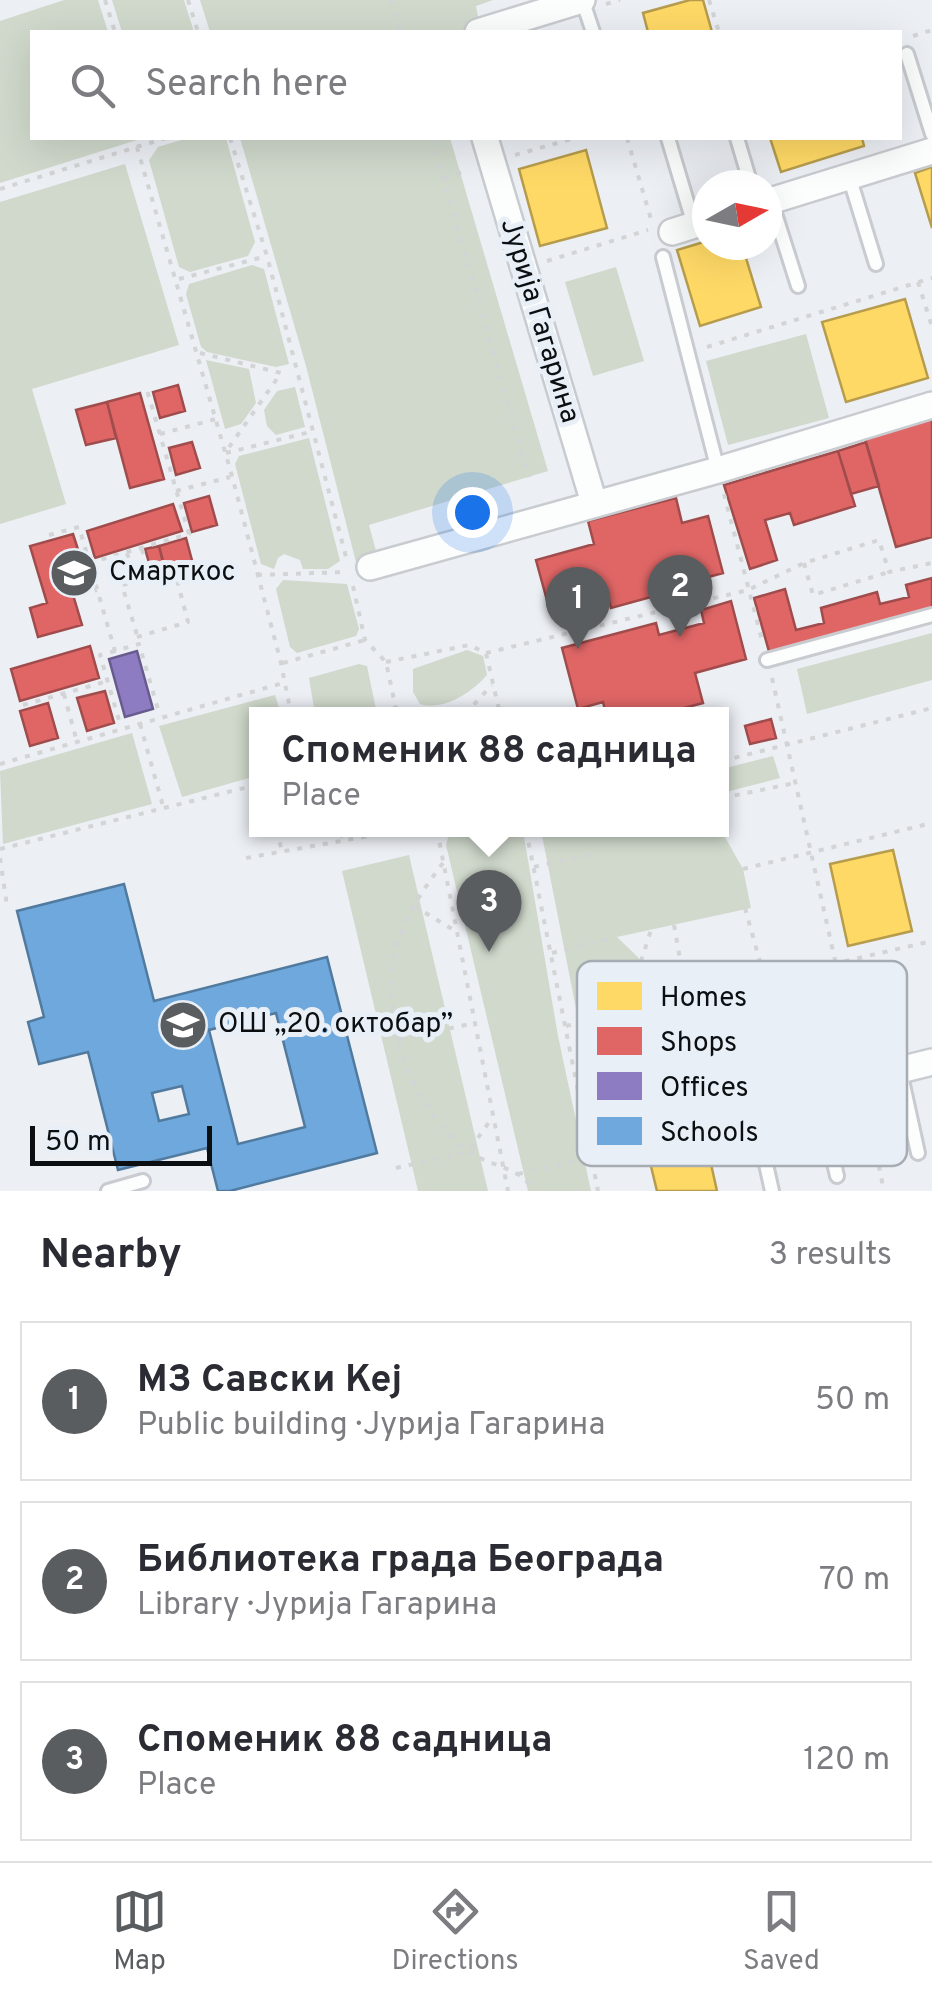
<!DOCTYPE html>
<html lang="en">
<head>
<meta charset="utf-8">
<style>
	:root { --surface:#fff; --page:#f7f7f7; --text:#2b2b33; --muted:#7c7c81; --line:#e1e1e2; --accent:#5a5d60 }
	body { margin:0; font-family:Overpass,sans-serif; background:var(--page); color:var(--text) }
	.compass { position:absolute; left:692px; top:170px; width:90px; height:90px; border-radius:50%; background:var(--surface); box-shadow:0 10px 40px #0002; rotate:81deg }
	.scale { position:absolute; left:30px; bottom:25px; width:182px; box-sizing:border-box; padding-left:10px; border:5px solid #0c0f11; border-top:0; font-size:28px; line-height:35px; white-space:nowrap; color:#0c0f11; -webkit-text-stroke:8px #e8eff7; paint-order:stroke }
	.you { position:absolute; left:472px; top:512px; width:35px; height:35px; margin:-25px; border:8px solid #fff; border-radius:50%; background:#1a73e8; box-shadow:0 0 0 15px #1a73e833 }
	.badge { display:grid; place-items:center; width:65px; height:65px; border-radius:50%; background:var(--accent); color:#fff; font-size:32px; font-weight:700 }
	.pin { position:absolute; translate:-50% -82px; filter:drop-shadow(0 2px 5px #0008) }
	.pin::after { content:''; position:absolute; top:52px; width:35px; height:30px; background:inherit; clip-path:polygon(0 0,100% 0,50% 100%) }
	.popup { position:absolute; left:249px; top:707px; width:480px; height:130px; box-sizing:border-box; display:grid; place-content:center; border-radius:0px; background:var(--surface); filter:drop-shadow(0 2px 8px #0005); font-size:32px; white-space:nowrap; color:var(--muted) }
	.popup b { font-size:38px; color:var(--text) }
	.popup::after { content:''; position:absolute; left:50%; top:100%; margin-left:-20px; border:20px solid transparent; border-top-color:var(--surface) }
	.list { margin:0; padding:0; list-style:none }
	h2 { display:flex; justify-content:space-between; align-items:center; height:130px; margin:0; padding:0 40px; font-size:42px }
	h2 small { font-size:32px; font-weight:400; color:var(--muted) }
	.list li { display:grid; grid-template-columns:65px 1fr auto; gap:30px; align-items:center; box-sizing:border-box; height:160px; margin:0 20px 20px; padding:0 20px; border:2px solid var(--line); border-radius:0px }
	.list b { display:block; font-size:38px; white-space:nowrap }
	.list p { margin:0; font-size:32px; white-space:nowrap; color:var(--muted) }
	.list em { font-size:32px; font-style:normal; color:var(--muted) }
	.icon { flex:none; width:55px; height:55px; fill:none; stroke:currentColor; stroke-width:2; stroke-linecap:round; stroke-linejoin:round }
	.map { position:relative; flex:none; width:932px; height:1191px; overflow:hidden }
	.search { position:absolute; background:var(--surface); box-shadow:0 10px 40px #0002; left:30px; right:30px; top:30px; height:110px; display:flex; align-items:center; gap:25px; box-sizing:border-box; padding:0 35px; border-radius:0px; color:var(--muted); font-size:38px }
	.sheet { height:670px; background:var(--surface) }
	nav { display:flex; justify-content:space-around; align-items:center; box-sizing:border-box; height:140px; border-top:2px solid var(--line); background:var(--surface); font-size:28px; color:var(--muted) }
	nav a { display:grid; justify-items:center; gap:5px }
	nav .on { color:var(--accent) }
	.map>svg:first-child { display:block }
</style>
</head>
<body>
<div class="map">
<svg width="932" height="1191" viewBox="0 0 932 1191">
	<rect width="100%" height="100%" fill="#eceff4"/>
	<path fill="#d0d9cc" d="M 64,0 L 98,0 L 108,32 L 32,32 L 32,138 L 137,138 L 137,140 L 0,183 L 0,21 Z
		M 112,0 L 184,0 L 194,32 L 122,32 Z
		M 200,0 L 493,0 L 476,6 L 480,27 L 469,32 L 210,32 Z
		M 188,138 L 226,138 L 255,242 L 248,256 L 190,272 L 179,267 L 149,160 L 158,147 Z
		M 240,138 L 450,138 L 548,471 L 369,525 L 376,551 L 360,557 L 361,565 L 357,566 L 306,366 Z
		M 125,164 L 179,345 L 32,389 L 66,504 L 0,524 L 0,202 Z
		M 252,265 L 264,269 L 289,364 L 276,367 L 207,352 L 201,347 L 186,294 L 189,284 Z
		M 616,267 L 644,361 L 593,376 L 565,282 Z
		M 806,334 L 829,418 L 728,445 L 706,361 Z
		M 206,360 L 249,369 L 256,403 L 241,424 L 225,429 Z
		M 295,387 L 305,427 L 276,435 L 267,426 L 264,410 L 277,391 Z
		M 309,438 L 340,561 L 328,569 L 303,569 L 300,560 L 284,554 L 278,558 L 274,569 L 261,564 L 235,464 L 239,456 Z
		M 283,580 L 347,584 L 359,629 L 356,636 L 297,653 L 290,647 L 276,589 Z
		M 932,633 L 932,680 L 807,714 L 797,669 Z
		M 467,650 L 483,656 L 487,675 C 471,693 444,711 420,704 L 413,692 L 413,669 Z
		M 359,664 L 367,666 L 377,714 L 315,714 L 309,678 Z
		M 275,695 L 281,714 L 256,714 L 256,776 L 182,797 L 159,726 Z
		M 132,733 L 152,804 L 3,844 L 0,771 Z
		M 773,756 L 780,778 L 722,793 L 722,769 Z
		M 460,830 L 523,831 L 558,1036 L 591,1191 L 528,1191 L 446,845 L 449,834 Z
		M 541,830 L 721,830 L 743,869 L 751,908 L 617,937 L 679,997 L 578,1019 Z
		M 409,855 L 419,898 L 488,1191 L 418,1191 L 342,871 Z"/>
	<path fill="#ffd966" stroke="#b69c4c" stroke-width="2.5" d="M 690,0 L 703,0 L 712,32 L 648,32 L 643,13 Z
		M 770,138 L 862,138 L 864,146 L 781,172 Z
		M 586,150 L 607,228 L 540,246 L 519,169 Z
		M 932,167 L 932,228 L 915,173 Z
		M 707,241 L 707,245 L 742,245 L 761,307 L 700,326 L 677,250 Z
		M 905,299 L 928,378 L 846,402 L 822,322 Z
		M 893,850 L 912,931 L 848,946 L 830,864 Z
		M 796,993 L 812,1074 L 746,1087 L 729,1007 Z
		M 705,1137 L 717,1191 L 657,1191 L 647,1150 Z"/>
	<path fill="#e06666" stroke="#a04c4c" stroke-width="2.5" d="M 178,385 L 185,411 L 160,418 L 153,392 Z
		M 140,393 L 164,479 L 130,488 L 107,402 Z
		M 107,402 L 116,438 L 86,445 L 76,410 Z
		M 932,417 L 932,537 L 896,547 L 864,436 Z
		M 192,442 L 200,468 L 176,475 L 169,448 Z
		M 866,442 L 879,486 L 851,494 L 838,451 Z
		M 838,451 L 855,506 L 794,525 L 790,513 L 765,520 L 777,560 L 750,569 L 724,485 Z
		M 209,496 L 217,525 L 192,532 L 184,503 Z
		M 676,498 L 682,523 L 708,516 L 723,573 L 697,580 L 698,584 L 611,608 L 606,588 L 548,604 L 536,560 L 594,544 L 588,521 Z
		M 173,504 L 182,531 L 95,558 L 87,531 Z
		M 73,534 L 82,562 L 73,563 L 79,586 L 71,588 L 82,625 L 38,637 L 30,608 L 47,603 L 30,546 Z
		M 186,538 L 194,568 L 167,576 L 159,546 Z
		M 159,546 L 163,563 L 150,566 L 145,549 Z
		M 932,578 L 932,611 L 770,655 L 754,598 L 785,589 L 796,630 L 824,623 L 821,608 L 877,592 L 880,604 L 909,597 L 906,585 Z
		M 731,601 L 746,659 L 695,673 L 703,703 L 661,714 L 606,714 L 603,702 L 578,709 L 562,648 L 656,623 L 659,635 L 704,623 L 701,610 Z
		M 90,646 L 99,678 L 20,701 L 11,669 Z
		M 105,691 L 114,723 L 87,731 L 77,698 Z
		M 48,703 L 58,738 L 30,746 L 20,711 Z
		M 771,719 L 776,738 L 750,744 L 745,726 Z"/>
	<path fill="#8e7cc3" stroke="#675b8e" stroke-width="2.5" d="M 137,651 L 153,709 L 125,717 L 109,659 Z"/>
	<path fill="#6fa8dc" stroke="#517a9f" stroke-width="2.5" fill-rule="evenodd" d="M 124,884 L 154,1001 L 327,957 L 377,1153 L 230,1191 L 218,1191 L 207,1148 L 118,1170 L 88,1052 L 39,1064 L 28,1022 L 44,1017 L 17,911 ZM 276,1013 L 305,1127 L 238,1144 L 209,1030 ZM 182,1086 L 189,1114 L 159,1121 L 152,1093 Z"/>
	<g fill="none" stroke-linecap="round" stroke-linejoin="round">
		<g stroke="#c8cbcf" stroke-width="18">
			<path id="lane" d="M 583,2 L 593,32
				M 907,54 L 932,134
				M 668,138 L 694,225
				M 737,138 L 751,185
				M 849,176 L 876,264
				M 771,201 L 798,286
				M 663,257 L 718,470
				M 767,660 L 932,615
				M 881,984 L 918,1153
				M 692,1029 L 713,1116
				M 634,1045 L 654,1131
				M 817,1090 L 837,1176
				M 753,1106 L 772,1191
				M 108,1191 L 143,1181"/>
		</g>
		<g stroke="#c8cbcf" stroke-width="30">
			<path id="street" d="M 478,32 L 582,0
				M 485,138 L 594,503
				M 767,202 L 932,151
				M 672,232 L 707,221
				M 370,567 L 718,470 L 932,405
				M 654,1131 L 932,1062"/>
		</g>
		<path stroke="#d2d4d5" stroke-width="4" stroke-dasharray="5 8" stroke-linecap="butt" d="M 105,0 L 115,32
			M 188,0 L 198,32
			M 391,0 L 401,32
			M 709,0 L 719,32
			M 606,4 L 620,0
			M 913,36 L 932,30
			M 230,138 L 267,256 L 346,557
			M 432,138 L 529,477
			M 627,138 L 651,219
			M 137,147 L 232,476 L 281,663 L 291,714
			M 515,155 L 575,138
			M 444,178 L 468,170
			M 0,189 L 166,138
			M 547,261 L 648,230
			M 179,279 L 267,256
			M 918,282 L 932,327
			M 707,347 L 932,278
			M 200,353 L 281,373 L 225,453
			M 160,434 L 216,419
			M 226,453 L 314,431
			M 176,491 L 230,477
			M 724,494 L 763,644
			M 49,535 L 79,527 L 115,651 L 139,644 L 160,716
			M 127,553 L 136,582 L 122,585 L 137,635
			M 89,563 L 189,534 L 147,390
			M 804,563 L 813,595 L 889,572
			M 257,575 L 346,572
			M 353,586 L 365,640 L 386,662 L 397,714
			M 82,594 L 97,590
			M 137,637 L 188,622 L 176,576 L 164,580 L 160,568 L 148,571 L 142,549
			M 115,651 L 100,655 L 121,727
			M 486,653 L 748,590 L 804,563 L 879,540 L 889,572 L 932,563
			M 386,662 L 469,645 L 486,653 L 500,714
			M 283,663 L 365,640
			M 772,678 L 856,1054
			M 64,694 L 77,742
			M 23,705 L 108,681
			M 465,714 L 492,685
			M 140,724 L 163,806
			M 722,761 L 932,708
			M 0,764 L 283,683
			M 722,798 L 795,783
			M 276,830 L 282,851
			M 437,830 L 508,1191
			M 526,830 L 598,1191
			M 340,837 L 349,830
			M 0,849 L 256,785
			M 0,858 L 7,906
			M 246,858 L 403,830
			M 443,863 C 426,886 409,909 400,936 C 376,1007 404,1092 457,1143 C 480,1163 497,1162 519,1175 C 525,1178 530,1186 535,1191
			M 534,867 L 596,853
			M 743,869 L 932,823
			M 414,906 L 457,932
			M 745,908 L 765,980
			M 674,925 L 687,998
			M 552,953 L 616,937
			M 625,1011 L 651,930
			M 566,1026 L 932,941
			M 398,1039 L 475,1023
			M 866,1102 L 884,1191
			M 590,1147 L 630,1137
			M 396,1168 L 468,1152 L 492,1118
			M 518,1174 L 591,1157"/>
		<use href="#lane" stroke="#fcfdfd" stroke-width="12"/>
		<use href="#street" stroke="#fcfdfd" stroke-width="25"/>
	</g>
	<defs>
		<g id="school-disc" transform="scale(2.5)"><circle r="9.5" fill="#5a5d60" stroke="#e8eff7"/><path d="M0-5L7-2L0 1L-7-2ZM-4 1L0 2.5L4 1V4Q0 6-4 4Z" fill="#fff"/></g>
	</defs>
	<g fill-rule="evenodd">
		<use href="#school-disc" x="74" y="573"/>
		<use href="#school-disc" x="183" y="1025"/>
	</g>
	<g text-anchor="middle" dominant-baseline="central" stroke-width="10" stroke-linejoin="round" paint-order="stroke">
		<g font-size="28" fill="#0c0f11" stroke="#e8eff7">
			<text transform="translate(539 321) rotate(73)">Јурија Гагарина</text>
		</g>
		<g font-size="28" fill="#0c0f11" stroke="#e8eff7" text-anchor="start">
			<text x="109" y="573">Смарткос</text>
			<text x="218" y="1025">ОШ „20. октобар”</text>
		</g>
	</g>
	<rect x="577" y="961" width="330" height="205" rx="15" fill="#e8eff7" stroke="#a6acb2" stroke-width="2.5"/>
	<rect x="597" y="982" width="45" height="28" fill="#ffd966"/>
	<rect x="597" y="1027" width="45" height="28" fill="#e06666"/>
	<rect x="597" y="1072" width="45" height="28" fill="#8e7cc3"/>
	<rect x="597" y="1117" width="45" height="28" fill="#6fa8dc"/>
	<g font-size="28" fill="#0c0f11">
		<text x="660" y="1006">Homes</text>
		<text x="660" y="1051">Shops</text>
		<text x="660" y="1096">Offices</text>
		<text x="660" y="1141">Schools</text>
	</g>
</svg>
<svg class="compass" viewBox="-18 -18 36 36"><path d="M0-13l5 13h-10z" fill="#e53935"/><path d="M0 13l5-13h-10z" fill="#7c7c81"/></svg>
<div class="scale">50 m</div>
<div class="you"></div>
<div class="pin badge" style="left:578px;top:649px">1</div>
<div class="pin badge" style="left:680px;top:637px">2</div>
<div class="pin badge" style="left:489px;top:952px">3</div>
<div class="popup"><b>Споменик 88 садница</b>Place</div>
<div class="search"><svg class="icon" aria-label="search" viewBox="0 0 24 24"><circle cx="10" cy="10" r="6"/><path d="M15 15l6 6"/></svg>Search here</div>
</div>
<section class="sheet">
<h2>Nearby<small>3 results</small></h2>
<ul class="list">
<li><span class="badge">1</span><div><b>МЗ Савски Кеј</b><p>Public building · Јурија Гагарина</p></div><em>50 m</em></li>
<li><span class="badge">2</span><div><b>Библиотека града Београда</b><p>Library · Јурија Гагарина</p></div><em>70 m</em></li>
<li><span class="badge">3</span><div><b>Споменик 88 садница</b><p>Place</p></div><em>120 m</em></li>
</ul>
</section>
<nav>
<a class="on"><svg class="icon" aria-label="map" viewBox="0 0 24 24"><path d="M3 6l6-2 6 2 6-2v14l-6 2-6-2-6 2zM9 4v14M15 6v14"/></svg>Map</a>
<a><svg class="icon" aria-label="directions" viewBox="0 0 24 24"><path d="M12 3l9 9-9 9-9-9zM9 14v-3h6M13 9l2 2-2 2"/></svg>Directions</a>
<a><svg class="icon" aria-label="saved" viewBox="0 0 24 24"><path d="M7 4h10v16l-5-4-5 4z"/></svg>Saved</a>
</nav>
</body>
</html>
